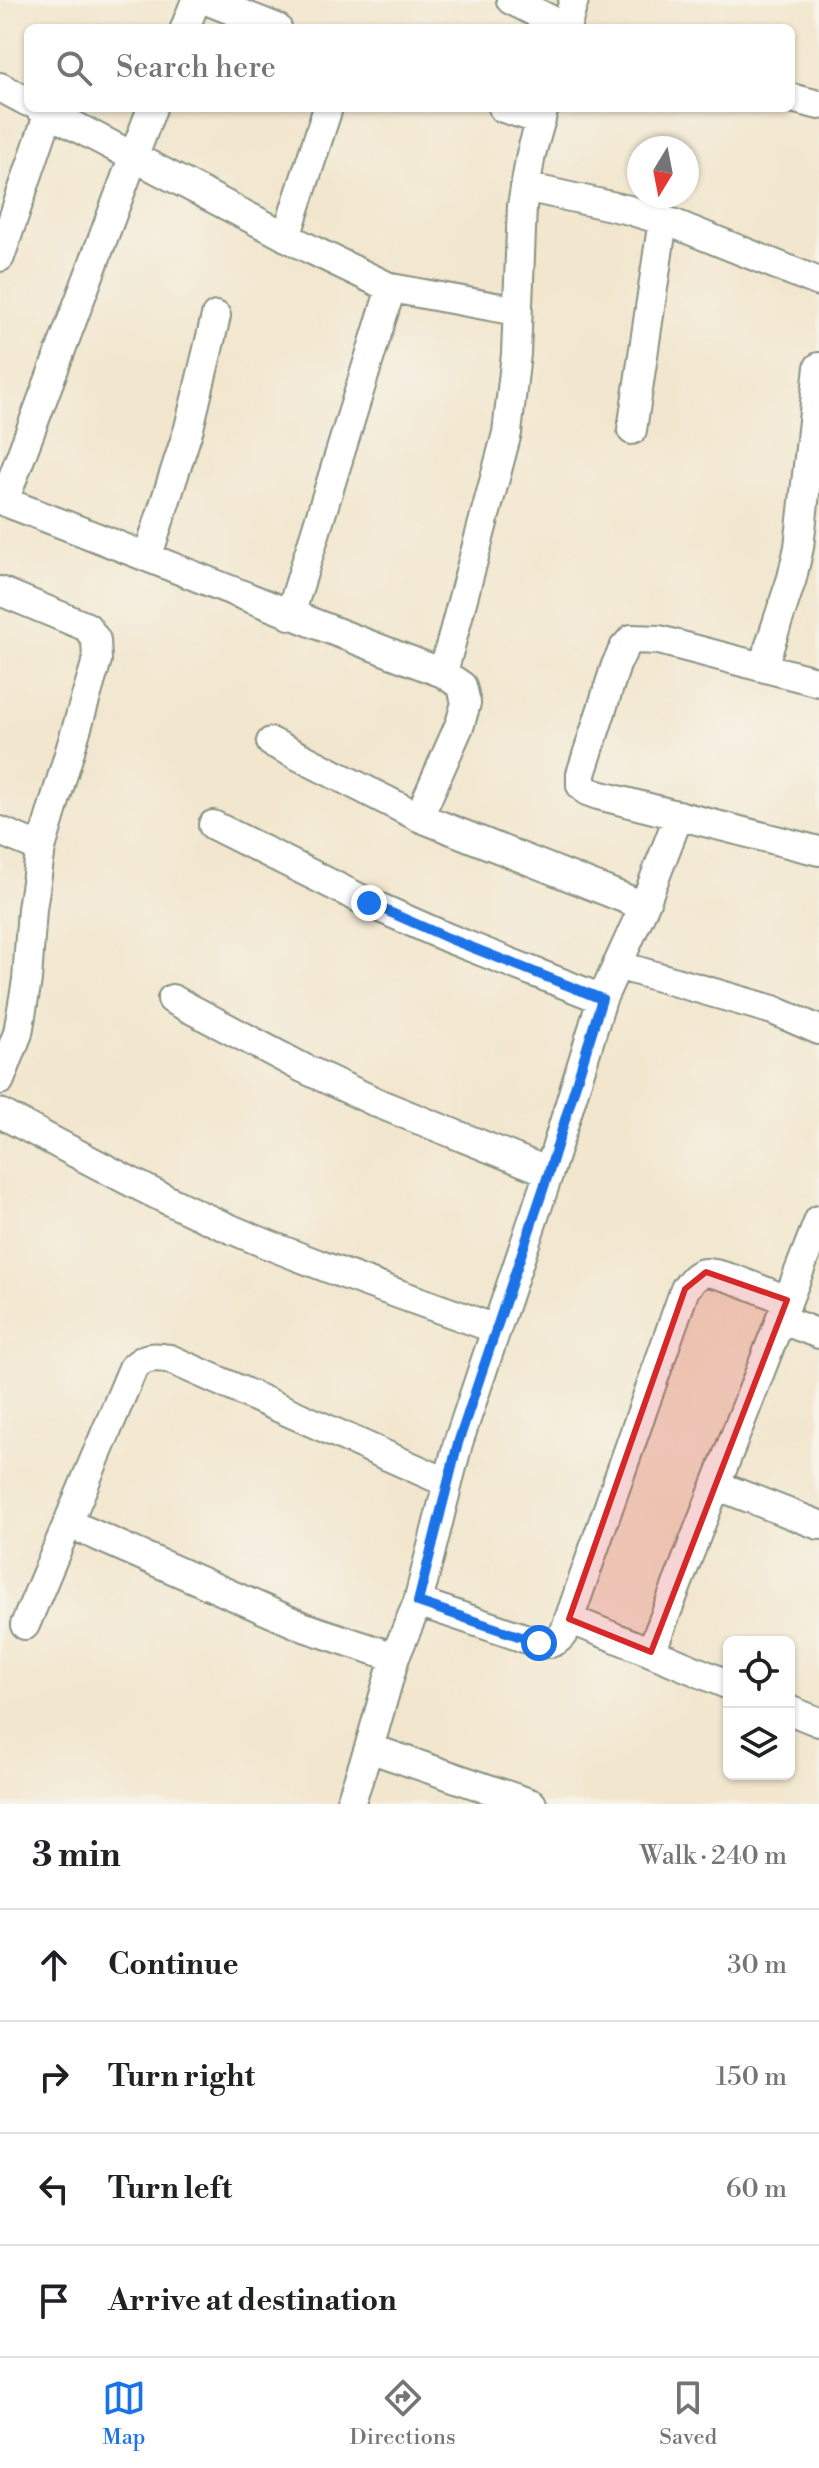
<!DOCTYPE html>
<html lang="en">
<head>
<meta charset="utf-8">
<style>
	:root { --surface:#fff; --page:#f2f2f2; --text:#202124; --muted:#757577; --line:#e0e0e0; --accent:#1a73e8 }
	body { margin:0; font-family:"Libre Bodoni",serif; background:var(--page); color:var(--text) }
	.controls { position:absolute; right:24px; bottom:24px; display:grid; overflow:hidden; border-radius:12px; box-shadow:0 2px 6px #0004 }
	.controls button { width:72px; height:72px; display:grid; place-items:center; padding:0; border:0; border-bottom:2px solid var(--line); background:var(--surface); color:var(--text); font:40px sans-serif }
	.compass { position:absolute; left:627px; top:136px; width:72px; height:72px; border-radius:50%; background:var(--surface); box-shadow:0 2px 6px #0004; rotate:190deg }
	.stop { position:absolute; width:24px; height:24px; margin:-18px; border:6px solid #1a73e8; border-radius:50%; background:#fff }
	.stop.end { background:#1a73e8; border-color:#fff; box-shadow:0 2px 8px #0008 }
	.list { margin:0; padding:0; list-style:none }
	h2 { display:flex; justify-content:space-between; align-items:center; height:104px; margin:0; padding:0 32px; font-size:34px }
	h2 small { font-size:26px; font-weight:400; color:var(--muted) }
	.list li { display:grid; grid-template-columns:52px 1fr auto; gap:24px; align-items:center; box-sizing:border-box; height:112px; padding:0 32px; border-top:2px solid var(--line) }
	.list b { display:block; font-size:30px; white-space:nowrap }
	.list em { font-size:26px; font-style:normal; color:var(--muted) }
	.icon { flex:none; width:44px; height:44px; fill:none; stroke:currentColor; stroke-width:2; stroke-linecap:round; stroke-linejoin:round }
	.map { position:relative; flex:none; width:819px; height:1804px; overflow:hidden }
	.search { position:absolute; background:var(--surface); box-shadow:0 2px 6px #0004; left:24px; right:24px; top:24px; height:88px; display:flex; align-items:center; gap:20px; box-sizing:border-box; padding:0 28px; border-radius:12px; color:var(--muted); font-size:30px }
	.sheet { height:552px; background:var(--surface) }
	nav { display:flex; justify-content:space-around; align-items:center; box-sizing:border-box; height:112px; border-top:2px solid var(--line); background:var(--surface); font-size:22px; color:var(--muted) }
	nav a { display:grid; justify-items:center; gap:4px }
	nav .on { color:var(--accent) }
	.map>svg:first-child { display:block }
</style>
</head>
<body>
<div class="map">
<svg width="819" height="1804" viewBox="0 0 819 1804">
	<rect width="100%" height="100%" fill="#f7f3e8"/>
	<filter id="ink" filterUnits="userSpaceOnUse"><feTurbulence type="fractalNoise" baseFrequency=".0125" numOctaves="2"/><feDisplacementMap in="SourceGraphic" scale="16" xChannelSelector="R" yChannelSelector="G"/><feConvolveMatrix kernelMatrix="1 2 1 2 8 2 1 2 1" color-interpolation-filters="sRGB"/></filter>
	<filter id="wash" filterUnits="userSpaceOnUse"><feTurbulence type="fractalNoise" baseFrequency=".006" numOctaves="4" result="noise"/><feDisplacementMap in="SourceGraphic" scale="32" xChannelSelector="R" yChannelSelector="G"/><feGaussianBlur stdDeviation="1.8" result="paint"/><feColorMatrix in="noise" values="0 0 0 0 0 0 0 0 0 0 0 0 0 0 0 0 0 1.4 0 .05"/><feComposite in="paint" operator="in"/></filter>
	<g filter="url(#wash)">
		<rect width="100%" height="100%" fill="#f2e6ce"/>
	</g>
	<g filter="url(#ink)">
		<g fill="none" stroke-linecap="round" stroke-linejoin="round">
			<g stroke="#889281" stroke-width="32">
				<path id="minor" d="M 206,0 L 277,28
					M 511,0 L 567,28
					M 185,28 L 196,0
					M 566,28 L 574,0
					M 0,87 L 28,102
					M 791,98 L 819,105
					M 40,108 L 310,249 L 391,288 L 517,311
					M 503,108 L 541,120
					M 525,187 L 629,210 L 675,224 L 819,282
					M 286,237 L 328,108
					M 0,257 L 49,112
					M 632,430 L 663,220
					M 0,500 C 148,556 294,617 443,673 L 462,686 L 466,703 L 460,724 L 419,817 L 644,906
					M 4,501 L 152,108
					M 148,555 L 189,428 L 216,316
					M 0,591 L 87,627 L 96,640 L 97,660 L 41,848 L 32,909 L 27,980 L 18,1033 L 0,1080
					M 290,615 L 391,288
					M 763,666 L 792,578 L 799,547 L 819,367
					M 443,673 L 507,433 L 516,354 L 522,206 L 531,154 L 544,108
					M 819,682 L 659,640 L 632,639 L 624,648 L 616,665 L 581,774 L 581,785 L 587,791 L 598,795 L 819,851
					M 271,742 L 419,817
					M 213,825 L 369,903 L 448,938 L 602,999
					M 0,831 L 41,848
					M 617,965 L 773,1010 L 819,1030
					M 172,999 L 303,1068 L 380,1104 L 549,1172
					M 0,1113 C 72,1151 143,1190 217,1223 C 308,1263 402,1295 496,1329
					M 780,1319 L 819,1334
					M 716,1485 L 819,1525
					M 68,1523 L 304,1627 L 395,1657
					M 418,1602 L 539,1643 C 552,1644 558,1642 565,1631 L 685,1289 C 691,1282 695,1274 705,1273 C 720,1271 770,1294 787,1300
					M 569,1619 L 651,1652 L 819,1220
					M 25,1625 L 133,1368 C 145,1356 153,1356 170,1359 L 448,1483
					M 651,1652 L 729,1685
					M 789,1710 L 819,1722
					M 369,1748 L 532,1804
					M 350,1804 L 369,1748 L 395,1657 L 418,1602 L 458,1443 L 549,1172 L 602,999 L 644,906 L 679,815"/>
			</g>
			<use href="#minor" stroke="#fff" stroke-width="28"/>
		</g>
	</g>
	<g fill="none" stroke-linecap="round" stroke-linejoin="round" filter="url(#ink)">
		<path stroke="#1a73e8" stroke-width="10" d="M 369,903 L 448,938 L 602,999 L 549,1172 L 458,1443 L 418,1602 L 539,1643"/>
	</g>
	<path fill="#d62828" fill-opacity="0.2" stroke="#d62828" stroke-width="6" stroke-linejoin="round" d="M 706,1272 L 787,1300 L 651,1652 L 569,1619 L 685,1289 Z"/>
</svg>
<div class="controls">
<button><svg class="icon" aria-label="locate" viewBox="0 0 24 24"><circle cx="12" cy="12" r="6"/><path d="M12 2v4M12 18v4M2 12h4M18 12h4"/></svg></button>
<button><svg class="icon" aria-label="layers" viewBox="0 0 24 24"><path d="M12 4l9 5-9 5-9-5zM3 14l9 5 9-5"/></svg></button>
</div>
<svg class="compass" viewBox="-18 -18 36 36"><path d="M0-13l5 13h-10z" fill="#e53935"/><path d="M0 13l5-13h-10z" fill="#757577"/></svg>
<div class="stop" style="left:539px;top:1643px"></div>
<div class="stop end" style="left:369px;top:903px"></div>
<div class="search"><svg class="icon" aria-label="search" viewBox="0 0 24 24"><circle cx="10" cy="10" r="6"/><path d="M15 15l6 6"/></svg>Search here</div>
</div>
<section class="sheet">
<h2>3 min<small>Walk · 240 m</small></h2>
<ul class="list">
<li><svg class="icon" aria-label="ahead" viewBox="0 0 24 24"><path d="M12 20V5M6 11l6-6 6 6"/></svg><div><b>Continue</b></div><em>30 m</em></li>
<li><svg class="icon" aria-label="right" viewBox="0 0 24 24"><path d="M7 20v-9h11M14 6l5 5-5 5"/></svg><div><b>Turn right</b></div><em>150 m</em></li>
<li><svg class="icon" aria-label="left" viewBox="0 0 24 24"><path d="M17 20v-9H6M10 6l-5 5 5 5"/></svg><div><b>Turn left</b></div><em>60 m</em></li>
<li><svg class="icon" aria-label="arrive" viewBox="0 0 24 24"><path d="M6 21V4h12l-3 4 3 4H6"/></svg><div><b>Arrive at destination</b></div></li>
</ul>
</section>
<nav>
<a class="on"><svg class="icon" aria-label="map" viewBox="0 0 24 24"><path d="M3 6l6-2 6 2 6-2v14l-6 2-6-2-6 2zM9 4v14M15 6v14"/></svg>Map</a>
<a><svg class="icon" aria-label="directions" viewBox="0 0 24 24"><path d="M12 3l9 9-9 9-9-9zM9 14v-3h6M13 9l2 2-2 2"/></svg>Directions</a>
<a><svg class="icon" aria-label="saved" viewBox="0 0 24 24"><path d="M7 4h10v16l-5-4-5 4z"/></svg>Saved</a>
</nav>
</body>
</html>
